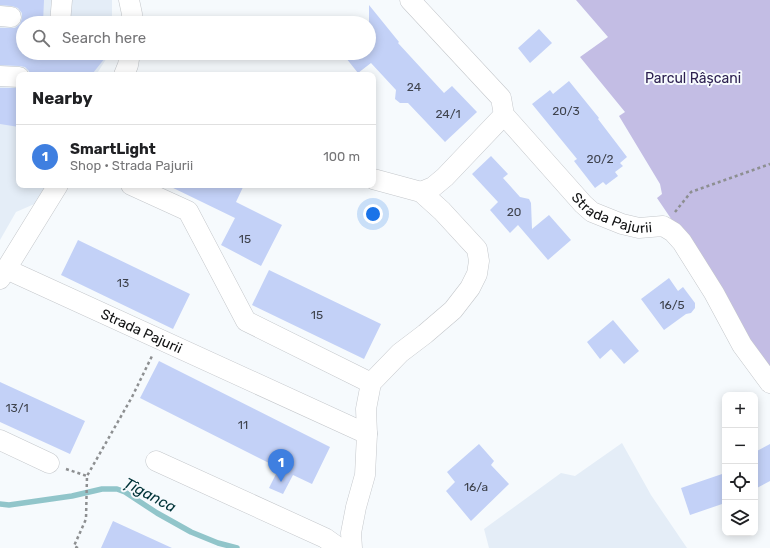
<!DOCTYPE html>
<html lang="en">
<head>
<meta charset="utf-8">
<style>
	:root { --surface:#fff; --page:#f2f2f2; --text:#202124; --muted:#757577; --line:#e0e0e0; --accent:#111827 }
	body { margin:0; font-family:Rubik,sans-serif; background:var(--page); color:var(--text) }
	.controls { position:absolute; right:12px; bottom:12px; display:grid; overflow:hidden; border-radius:8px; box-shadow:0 2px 10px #0003 }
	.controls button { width:36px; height:36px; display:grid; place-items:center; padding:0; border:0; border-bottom:1px solid var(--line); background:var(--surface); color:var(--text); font:20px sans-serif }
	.you { position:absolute; left:373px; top:214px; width:14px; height:14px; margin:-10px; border:3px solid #fff; border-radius:50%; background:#1a73e8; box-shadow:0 0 0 6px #1a73e833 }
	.badge { display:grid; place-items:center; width:26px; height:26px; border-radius:50%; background:var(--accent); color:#fff; font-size:13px; font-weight:700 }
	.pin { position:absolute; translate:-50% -33px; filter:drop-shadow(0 1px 2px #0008) }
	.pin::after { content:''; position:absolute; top:21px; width:14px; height:12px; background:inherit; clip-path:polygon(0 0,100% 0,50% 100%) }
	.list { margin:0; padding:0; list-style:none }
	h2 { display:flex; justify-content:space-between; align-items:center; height:52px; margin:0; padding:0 16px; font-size:17px }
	h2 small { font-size:13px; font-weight:400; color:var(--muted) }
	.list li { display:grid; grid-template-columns:26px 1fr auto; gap:12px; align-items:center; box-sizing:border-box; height:64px; padding:0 16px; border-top:1px solid var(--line) }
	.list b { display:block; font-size:15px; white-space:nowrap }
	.list p { margin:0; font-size:13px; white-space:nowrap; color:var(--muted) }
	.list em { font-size:13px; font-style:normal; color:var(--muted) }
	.icon { flex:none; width:22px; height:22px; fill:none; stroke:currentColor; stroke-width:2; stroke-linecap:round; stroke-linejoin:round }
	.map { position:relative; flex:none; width:770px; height:548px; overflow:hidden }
	.search { position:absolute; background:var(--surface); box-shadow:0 2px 10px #0003; left:16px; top:16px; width:360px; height:44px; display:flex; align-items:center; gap:10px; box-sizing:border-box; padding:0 14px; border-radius:22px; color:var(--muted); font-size:15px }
	.panel { position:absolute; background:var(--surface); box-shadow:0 2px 10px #0003; left:16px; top:72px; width:360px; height:116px; border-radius:8px }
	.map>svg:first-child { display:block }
</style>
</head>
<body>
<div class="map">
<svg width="770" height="548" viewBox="0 0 770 548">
	<rect width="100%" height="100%" fill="#f6fafd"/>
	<path fill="#e4edf7" d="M 0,0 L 112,0 L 112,23 L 23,23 L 23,53 L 110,53 L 96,75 L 19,75 L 19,185 L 48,185 L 39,202 L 16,212 L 0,240 Z
		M 622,443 L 651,495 L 687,548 L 489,548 L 484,529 L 561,473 L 575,476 Z"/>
	<path fill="#c3bde4" d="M 576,0 L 770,0 L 770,371 L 716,285 L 657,198 L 662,194 L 660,184 L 619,116 L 625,112 L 580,57 L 608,37 Z"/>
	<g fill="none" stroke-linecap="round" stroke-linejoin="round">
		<path stroke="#91c5ca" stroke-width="5.5" d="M 0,504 L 9,505 L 72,496 L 102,489 L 117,489 L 125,492 L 157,513 L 191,532 L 218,543 L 237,548"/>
	</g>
	<path fill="#c3d1f7" d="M 0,0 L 44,0 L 43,23 L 23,23 L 23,53 L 109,53 L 93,73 L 87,74 L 87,75 L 30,75 L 29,71 L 25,67 L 20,66 L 0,65 L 0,28 L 15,28 L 20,24 L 22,18 L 22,13 L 18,8 L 12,6 L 0,5 Z
		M 369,5 L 399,42 L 398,43 L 444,93 L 452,86 L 477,112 L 445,142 L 408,103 L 400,103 L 395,99 L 396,90 L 371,63 L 358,73 L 342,53 L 369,53 Z
		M 539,29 L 552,43 L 530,63 L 518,48 Z
		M 569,81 L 599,118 L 598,119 L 627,157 L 620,163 L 623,166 L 615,172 L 618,176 L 606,185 L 603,182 L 595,188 L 574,161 L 577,159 L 532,104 L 550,90 L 553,94 Z
		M 0,88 L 19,88 L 19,127 L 0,124 Z
		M 491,156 L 508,174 L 503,178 L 520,197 L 529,199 L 531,203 L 532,229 L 549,215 L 571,240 L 548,260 L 518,225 L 510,233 L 490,210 L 498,202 L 472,174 Z
		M 167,185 L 244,185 L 236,202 L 282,225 L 261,266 L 221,245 L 235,218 Z
		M 78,240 L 190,294 L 173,329 L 61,275 Z
		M 269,270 L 381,324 L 364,359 L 252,305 Z
		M 669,278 L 678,291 L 683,287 L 695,303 L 695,308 L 691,313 L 686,314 L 664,330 L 641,299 Z
		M 613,320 L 639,351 L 624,364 L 611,349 L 600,359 L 587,342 Z
		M 159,361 L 330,447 L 312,484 L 293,475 L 283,494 L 269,488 L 279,468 L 140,398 Z
		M 0,382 L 85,421 L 70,454 L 0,422 Z
		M 479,444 L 494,461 L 491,465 L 509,484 L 471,521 L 446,491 L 455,482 L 447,472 Z
		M 770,444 L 770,481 L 755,489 L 755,452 Z
		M 725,473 L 725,503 L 690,515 L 681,488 Z
		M 113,521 L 172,548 L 101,548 Z"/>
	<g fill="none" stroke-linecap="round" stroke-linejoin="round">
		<g stroke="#c4c7cb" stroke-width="21">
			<g id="minor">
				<path d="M 129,0 L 132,14 L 132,23"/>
				<path id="s1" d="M 410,0 L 501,98 L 504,115 L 583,204 L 592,212 L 622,224 L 639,228 L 663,226 L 673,232 L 682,242 L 714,293 L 742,345 L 770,383"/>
				<path d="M 0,16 L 11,17"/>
				<path d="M 60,23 L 62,0"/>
				<path d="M 124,75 L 128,65 L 130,53"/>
				<path d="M 0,76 L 19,77"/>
				<path d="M 131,185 L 188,211 L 246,321 L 371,383"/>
				<path d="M 421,192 L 433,187 L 445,177 L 504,115"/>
				<path id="s2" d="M 6,269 L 367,434 L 365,475 L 356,507 L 351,533 L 352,548"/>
				<path d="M 0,279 L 58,185"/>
				<path d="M 367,434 L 366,409 L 371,383 L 400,353 L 425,334 L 453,310 L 470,288 L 477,274 L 479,261 L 477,249 L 442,211 L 421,192 L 373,179"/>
				<path d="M 0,440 L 49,463"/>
				<path d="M 156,461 L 325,538 L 339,548"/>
			</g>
		</g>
		<path stroke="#8d8f91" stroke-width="2.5" stroke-dasharray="3 3" stroke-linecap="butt" d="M 675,212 L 691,192 L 770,164
			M 66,469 L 87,476
			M 78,548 L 74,546 L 86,519 L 87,476 L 132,397 L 152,356"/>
		<use href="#minor" stroke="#fff" stroke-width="20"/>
	</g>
	<g text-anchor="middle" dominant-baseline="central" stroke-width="4" stroke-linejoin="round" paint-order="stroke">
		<g font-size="12" fill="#3e424c">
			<text x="414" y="87">24</text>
			<text x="566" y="111">20/3</text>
			<text x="448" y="114">24/1</text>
			<text x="600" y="159">20/2</text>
			<text x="514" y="212">20</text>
			<text x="245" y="239">15</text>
			<text x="123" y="283">13</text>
			<text x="672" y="305">16/5</text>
			<text x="317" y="315">15</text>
			<text x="17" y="408">13/1</text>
			<text x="243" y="425">11</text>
			<text x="476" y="487">16/a</text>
		</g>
		<g font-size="14" fill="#2c2050" stroke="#f6fafd">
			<text x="693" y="78">Parcul Râșcani</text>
		</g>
		<g font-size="14" fill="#111213" stroke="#f6fafd">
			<text stroke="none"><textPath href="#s1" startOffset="301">Strada Pajurii</textPath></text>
			<text stroke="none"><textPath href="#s2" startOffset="149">Strada Pajurii</textPath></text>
		</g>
		<g font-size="15" font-style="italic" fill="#003338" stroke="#f6fafd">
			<text transform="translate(150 495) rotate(28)">Țîganca</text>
		</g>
	</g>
</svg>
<div class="controls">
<button>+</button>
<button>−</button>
<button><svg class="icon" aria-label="locate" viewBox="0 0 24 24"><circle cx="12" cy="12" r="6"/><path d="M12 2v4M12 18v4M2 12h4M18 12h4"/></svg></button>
<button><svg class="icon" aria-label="layers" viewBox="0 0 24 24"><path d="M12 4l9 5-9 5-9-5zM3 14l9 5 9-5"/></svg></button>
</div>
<div class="you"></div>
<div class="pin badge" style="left:281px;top:482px;background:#3f7fe0">1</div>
<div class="search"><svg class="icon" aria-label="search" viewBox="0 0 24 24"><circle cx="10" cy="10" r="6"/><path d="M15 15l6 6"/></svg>Search here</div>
<section class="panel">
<h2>Nearby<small></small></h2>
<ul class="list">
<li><span class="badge" style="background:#3f7fe0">1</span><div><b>SmartLight</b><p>Shop · Strada Pajurii</p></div><em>100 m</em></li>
</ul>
</section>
</div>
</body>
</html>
